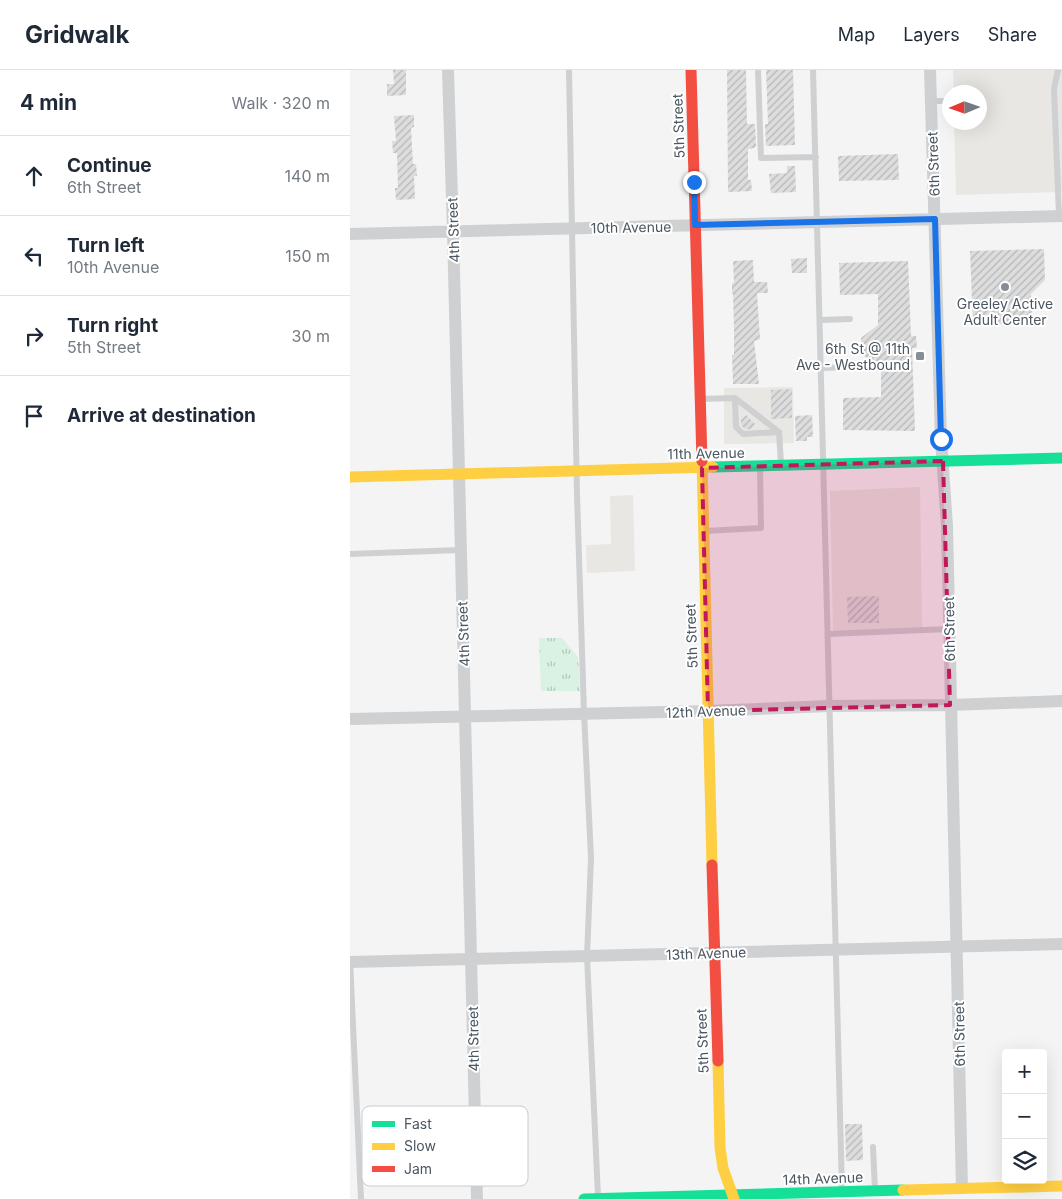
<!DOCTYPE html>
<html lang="en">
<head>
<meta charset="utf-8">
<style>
	:root { --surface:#fff; --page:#f6f6f7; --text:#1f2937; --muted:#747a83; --line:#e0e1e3 }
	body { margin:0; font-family:Inter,sans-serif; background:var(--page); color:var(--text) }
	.controls { position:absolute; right:15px; bottom:15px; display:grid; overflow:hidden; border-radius:5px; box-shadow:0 5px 20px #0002 }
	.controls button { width:45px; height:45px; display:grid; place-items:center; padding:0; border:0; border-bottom:1px solid var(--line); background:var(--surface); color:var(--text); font:25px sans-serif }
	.compass { position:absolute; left:592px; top:15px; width:45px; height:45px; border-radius:50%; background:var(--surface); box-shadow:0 5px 20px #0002; rotate:268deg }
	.stop { position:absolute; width:15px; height:15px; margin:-11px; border:4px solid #1a73e8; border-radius:50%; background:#fff }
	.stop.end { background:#1a73e8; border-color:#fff; box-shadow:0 1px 5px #0008 }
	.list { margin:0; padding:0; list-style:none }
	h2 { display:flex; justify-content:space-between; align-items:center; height:65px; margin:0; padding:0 20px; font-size:21px }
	h2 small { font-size:16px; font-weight:400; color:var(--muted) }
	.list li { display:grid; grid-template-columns:32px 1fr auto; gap:15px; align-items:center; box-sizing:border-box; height:80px; padding:0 20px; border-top:1px solid var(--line) }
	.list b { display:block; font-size:19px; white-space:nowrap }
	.list p { margin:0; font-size:16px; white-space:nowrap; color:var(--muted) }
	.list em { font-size:16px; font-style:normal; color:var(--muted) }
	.icon { flex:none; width:28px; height:28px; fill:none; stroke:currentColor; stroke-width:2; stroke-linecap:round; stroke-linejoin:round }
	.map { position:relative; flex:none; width:712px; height:1129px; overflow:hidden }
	header { display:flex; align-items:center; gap:30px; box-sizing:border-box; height:70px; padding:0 25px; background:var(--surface); border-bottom:1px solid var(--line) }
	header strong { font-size:24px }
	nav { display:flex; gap:28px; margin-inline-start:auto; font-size:18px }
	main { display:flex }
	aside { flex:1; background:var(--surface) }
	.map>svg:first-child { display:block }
</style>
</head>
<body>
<header>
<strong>Gridwalk</strong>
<nav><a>Map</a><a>Layers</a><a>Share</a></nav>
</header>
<main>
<aside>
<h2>4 min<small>Walk · 320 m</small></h2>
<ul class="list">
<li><svg class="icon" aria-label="ahead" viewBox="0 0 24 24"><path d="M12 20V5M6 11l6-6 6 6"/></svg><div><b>Continue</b><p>6th Street</p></div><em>140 m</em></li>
<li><svg class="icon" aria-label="left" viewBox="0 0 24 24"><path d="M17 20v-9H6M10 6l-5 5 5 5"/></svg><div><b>Turn left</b><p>10th Avenue</p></div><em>150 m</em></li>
<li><svg class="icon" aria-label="right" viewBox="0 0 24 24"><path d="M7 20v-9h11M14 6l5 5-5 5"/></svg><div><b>Turn right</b><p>5th Street</p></div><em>30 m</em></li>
<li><svg class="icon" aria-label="arrive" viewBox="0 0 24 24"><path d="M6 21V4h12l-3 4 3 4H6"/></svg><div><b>Arrive at destination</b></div></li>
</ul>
</aside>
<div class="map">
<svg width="712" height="1129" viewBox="0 0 712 1129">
	<defs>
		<pattern id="grass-tufts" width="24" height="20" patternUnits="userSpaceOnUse" patternTransform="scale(1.25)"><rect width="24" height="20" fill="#d9f2e3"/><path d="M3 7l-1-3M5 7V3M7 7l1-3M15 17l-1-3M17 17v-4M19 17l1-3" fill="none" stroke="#b2c7bb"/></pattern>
		<pattern id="building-hatch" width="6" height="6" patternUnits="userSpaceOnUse" patternTransform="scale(1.25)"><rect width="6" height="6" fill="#ddddde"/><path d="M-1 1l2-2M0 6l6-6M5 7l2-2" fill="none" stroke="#b5b6b7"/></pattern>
	</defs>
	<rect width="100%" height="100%" fill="#f4f4f4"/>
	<path fill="#e8e7e3" d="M 603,0 L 712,0 L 712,122 L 606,125 L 604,53 L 630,52 L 630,22 L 604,22 Z
		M 443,317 L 444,373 L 374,374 L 374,318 Z
		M 570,417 L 572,560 L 483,562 L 480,421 Z
		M 283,425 L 285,501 L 237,503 L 236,475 L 261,474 L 260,426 Z"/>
	<path fill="url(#grass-tufts)" d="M 189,568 L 212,568 L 228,587 L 230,621 L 191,621 Z"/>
	<path fill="url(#building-hatch)" d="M 43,0 L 56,0 L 56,25 L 37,26 L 37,14 L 44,14 Z
		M 377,0 L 396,0 L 397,54 L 405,54 L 406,76 L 404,78 L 398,79 L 398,110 L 401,110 L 402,121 L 378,122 Z
		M 416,0 L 443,0 L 445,75 L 416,76 L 415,54 L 418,54 Z
		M 64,45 L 64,57 L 61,58 L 63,94 L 66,94 L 67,106 L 64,106 L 65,129 L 46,130 L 45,118 L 48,118 L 47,83 L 43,83 L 42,71 L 46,71 L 44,46 Z
		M 548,84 L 549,110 L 489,111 L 488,86 Z
		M 437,96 L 445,96 L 446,122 L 421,123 L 419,104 L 437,103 Z
		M 694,179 L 695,210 L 681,224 L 682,254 L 623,254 L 620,181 Z
		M 457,188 L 457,203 L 442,203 L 441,189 Z
		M 403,190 L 404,212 L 417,212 L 418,223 L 407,223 L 410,269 L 404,271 L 409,314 L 383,314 L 382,285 L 384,285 L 384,259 L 383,224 L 382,224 L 382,213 L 384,213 L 383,191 Z
		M 558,191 L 561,266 L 566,266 L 567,278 L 562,278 L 565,361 L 493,360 L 493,328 L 531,327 L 531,295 L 512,285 L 511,268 L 528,255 L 528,224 L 490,225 L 489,193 Z
		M 442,319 L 442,348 L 421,349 L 421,320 Z
		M 396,345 L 405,354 L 401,359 L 395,359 L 391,355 L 391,350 Z
		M 462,345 L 463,367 L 457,367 L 457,371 L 446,371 L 445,346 Z
		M 529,526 L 529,553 L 498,553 L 497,527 Z
		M 495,1054 L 512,1054 L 513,1090 L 496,1091 Z"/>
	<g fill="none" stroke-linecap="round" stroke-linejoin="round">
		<path stroke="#ced0d2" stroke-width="6" d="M 219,0 L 227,425 L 234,643 L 241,788 L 237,886 L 248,1127
			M 408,0 L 411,88 L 466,87
			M 463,0 L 492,1121
			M 708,0 L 704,19 L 709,146
			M 581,31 L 600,31
			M 470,250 L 500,249
			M 472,298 L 501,297
			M 385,328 L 429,362
			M 350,329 L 385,328 L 386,357 L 393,364 L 429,362 L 431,394
			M 355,461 L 411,458 L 410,397
			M 0,484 L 110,480
			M 478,564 L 599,559
			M 0,890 L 11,1129
			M 523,1077 L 525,1120"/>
		<path stroke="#ced0d2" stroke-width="12" d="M 98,0 L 103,161 L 127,1129
			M 580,0 L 591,369 L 597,456 L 612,1118
			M 0,164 L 712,146
			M 0,649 L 358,641 L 479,636 L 600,635 L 712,631
			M 0,892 L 712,874"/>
		<path stroke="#16e098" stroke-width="11" d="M 363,397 L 712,388
			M 234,1129 L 553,1120"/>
		<path stroke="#ffcf43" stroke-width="11" d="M 352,391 L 362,795
			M 0,407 L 363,397
			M 368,991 L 370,1078 L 373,1098 L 384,1129
			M 553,1120 L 712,1116"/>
		<path stroke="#f24e42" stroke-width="11" d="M 341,0 L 352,391
			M 362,795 L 368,991"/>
	</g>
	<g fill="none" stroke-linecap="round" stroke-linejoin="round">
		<path stroke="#1a73e8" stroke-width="6" d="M 344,112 L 345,155 L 585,149 L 591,369"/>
	</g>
	<path fill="#c2185b" fill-opacity="0.2" stroke="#c2185b" stroke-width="4" stroke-dasharray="10 6" stroke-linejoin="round" d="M 593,391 L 600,635 L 358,641 L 352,398 Z"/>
	<g fill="#868d94" stroke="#fff" stroke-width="2">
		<circle cx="655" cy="217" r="5"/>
		<rect x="565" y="281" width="10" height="10" rx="2.5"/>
	</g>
	<g text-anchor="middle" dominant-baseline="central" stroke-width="4" stroke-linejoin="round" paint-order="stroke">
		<g font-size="14" fill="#4a5661" stroke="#fff">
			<text transform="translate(328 56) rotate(-92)">5th Street</text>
			<text transform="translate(583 94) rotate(-92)">6th Street</text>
			<text transform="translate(281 157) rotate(-1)">10th Avenue</text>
			<text transform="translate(103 160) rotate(-92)">4th Street</text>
			<text transform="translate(356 383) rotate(-1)">11th Avenue</text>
			<text transform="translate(599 559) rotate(-91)">6th Street</text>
			<text transform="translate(113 564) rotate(-92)">4th Street</text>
			<text transform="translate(341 566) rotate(-92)">5th Street</text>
			<text transform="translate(356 641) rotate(-2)">12th Avenue</text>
			<text transform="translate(356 883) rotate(-2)">13th Avenue</text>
			<text transform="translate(609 964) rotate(-91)">6th Street</text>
			<text transform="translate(123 969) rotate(-91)">4th Street</text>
			<text transform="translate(352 971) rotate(-92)">5th Street</text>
			<text transform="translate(473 1108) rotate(-2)">14th Avenue</text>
		</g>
		<g font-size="14" fill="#4a5661" stroke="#fff">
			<text x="655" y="233">Greeley Active<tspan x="655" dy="16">Adult Center</tspan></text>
			<text x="560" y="278" text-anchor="end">6th St @ 11th<tspan x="560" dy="16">Ave - Westbound</tspan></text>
		</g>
	</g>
	<rect x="12" y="1036" width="166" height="80" rx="8" fill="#fff" stroke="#c9ccd0" stroke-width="1"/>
	<rect x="22" y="1051" width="23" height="6" fill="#16e098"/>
	<rect x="22" y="1073" width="23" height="7" fill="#ffcf43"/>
	<rect x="22" y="1096" width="23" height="6" fill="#f24e42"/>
	<g font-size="14" fill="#4a5661">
		<text x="54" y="1059">Fast</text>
		<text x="54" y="1081">Slow</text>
		<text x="54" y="1104">Jam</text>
	</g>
</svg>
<div class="controls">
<button>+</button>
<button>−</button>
<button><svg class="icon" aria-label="layers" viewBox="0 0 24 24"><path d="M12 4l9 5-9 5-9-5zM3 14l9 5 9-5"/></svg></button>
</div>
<svg class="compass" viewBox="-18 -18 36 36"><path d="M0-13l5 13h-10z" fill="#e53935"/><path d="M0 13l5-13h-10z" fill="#747a83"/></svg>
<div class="stop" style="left:591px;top:369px"></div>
<div class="stop end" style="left:344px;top:112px"></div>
</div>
</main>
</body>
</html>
